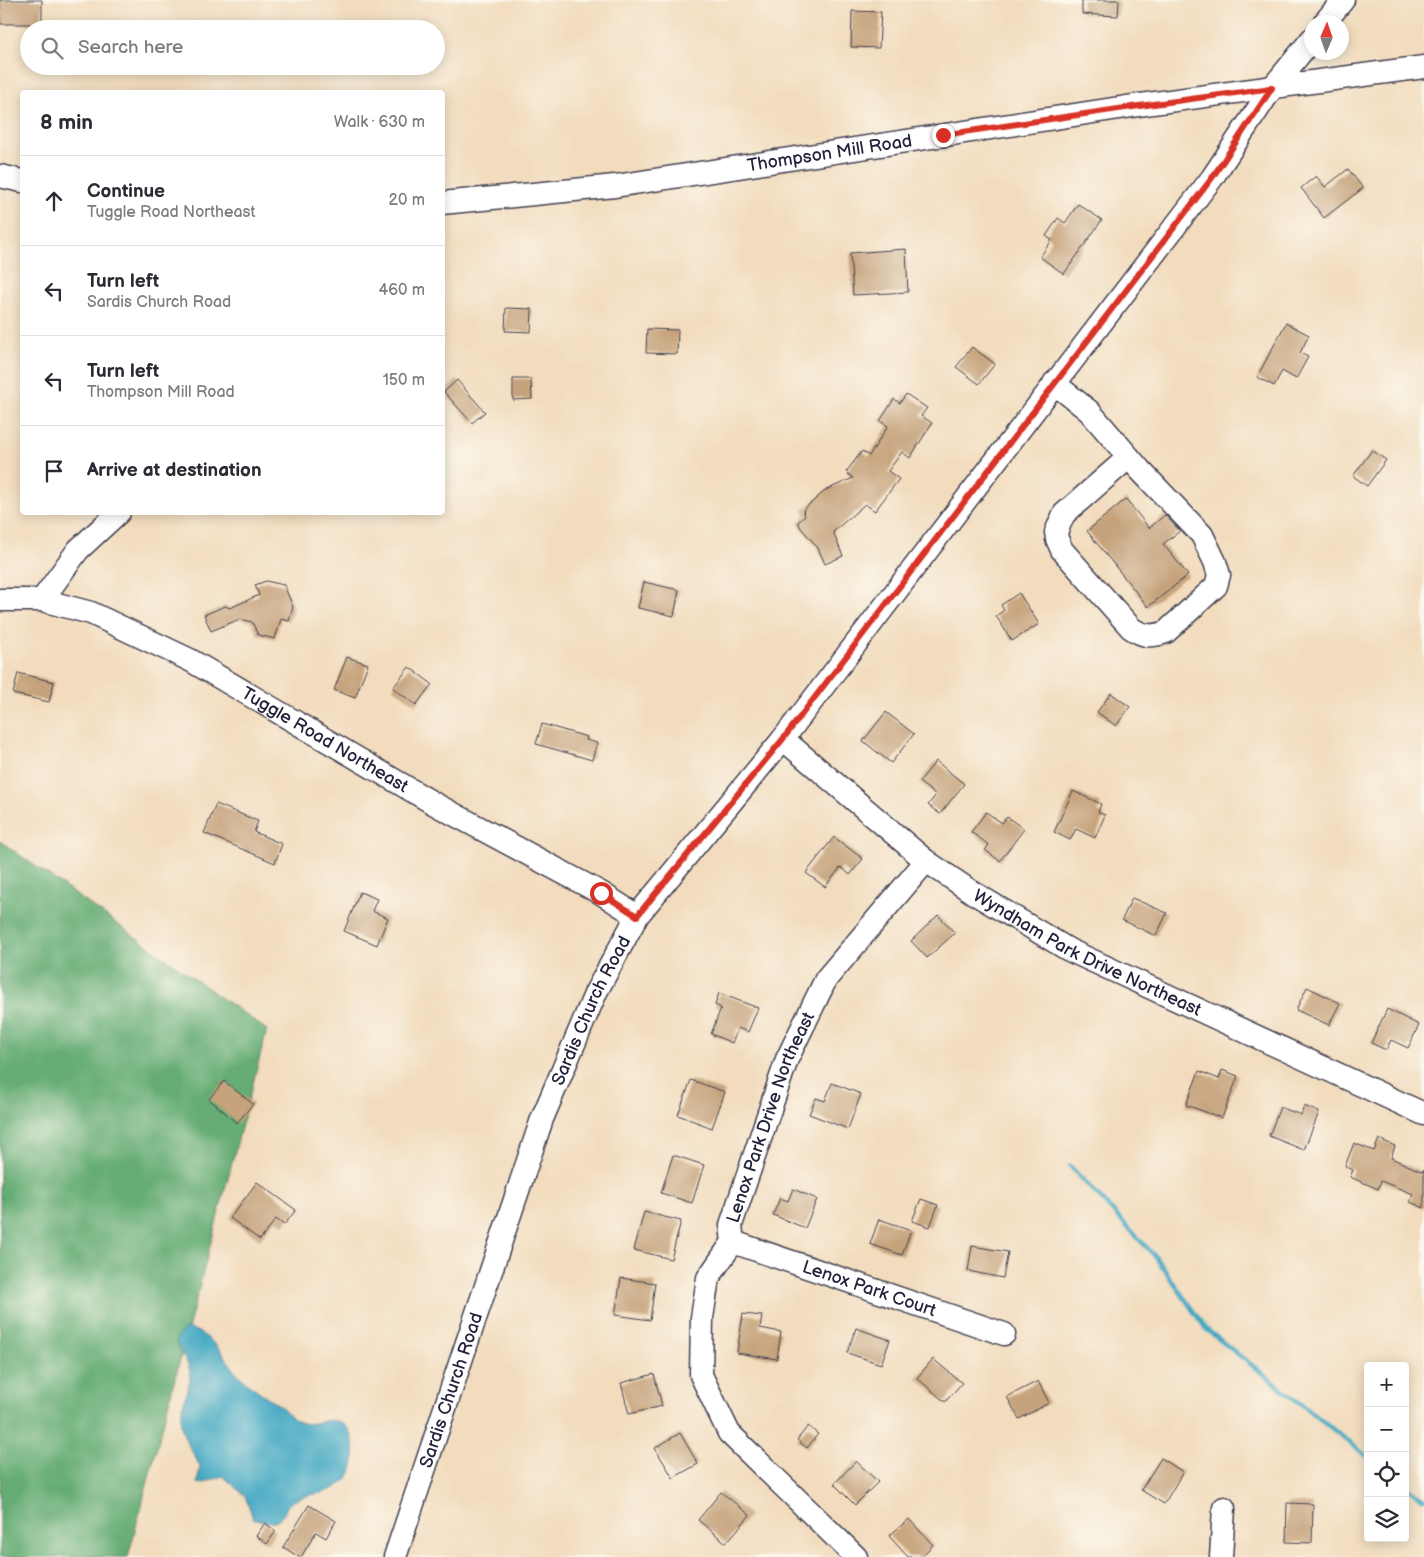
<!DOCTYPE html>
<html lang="en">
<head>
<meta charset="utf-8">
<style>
	:root { --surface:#fff; --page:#f7f7f7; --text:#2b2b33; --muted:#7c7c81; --line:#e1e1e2 }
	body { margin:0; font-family:"Balsamiq Sans",sans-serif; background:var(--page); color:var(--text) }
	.controls { position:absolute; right:15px; bottom:15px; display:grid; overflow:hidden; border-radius:5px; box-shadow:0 2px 12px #0003 }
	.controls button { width:45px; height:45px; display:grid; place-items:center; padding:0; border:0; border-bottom:1px solid var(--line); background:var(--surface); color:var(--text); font:25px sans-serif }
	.compass { position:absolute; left:1304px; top:15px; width:45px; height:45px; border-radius:50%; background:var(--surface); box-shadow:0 2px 12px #0003; rotate:2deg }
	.stop { position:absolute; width:15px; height:15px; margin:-11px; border:4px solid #d93025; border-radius:50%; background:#fff }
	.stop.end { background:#d93025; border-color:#fff; box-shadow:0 1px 5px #0008 }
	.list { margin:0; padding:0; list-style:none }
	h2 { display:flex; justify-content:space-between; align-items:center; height:65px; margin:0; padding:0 20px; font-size:21px }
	h2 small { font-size:16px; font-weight:400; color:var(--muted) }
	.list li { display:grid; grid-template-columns:32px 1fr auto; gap:15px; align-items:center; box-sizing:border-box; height:90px; padding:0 20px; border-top:1px solid var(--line) }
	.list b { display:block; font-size:19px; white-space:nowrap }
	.list p { margin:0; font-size:16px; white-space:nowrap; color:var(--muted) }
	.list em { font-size:16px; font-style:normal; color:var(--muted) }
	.icon { flex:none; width:28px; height:28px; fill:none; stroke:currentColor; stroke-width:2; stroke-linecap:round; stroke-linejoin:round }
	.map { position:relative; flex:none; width:1424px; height:1557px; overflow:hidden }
	.search { position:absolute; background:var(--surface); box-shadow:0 2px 12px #0003; left:20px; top:20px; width:425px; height:55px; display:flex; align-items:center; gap:12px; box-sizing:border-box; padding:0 18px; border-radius:28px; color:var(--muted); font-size:19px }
	.panel { position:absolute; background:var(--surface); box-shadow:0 2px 12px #0003; left:20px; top:90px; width:425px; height:425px; border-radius:5px }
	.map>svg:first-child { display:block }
</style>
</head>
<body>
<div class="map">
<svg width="1424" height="1557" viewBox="0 0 1424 1557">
	<rect width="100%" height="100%" fill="#fbf7ec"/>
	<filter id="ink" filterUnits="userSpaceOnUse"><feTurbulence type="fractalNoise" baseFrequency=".02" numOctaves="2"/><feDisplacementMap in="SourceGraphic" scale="10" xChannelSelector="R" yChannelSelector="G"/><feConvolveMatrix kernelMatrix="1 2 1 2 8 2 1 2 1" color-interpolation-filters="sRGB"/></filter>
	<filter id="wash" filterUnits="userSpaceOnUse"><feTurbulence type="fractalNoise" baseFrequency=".0096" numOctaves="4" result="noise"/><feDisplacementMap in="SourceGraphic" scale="20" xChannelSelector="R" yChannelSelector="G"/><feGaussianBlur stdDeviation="1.12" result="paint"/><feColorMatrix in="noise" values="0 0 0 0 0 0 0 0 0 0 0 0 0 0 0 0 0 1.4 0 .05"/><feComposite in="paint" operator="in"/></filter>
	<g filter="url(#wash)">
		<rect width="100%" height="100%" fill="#f2dcbd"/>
		<path fill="#66ad74" stroke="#446858" d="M 0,841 L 267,1030 L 128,1557 L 0,1557 Z"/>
		<path fill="#43a8c3" stroke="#32657f" d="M 188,1328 C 214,1336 221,1353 237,1373 C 242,1379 250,1385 257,1390 C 264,1395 272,1400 279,1405 C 287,1411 292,1421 303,1423 C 317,1426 329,1415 343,1424 C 350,1428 353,1439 354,1447 C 356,1471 349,1485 324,1492 C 318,1494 312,1494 306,1496 C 300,1498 293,1500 289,1504 C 286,1507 286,1510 284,1514 C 276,1525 264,1522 253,1518 L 245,1496 L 223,1476 L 201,1484 L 197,1483 L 200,1467 C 194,1453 183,1440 181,1424 C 179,1407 190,1391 190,1374 C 190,1363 180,1353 176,1342 L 180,1333 Z"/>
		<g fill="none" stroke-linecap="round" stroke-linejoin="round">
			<path stroke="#43a8c3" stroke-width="4.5" d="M 1070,1166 L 1154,1255 L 1206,1329 L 1368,1457
				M 1405,1486 L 1424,1499"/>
		</g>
		<g id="blocks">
			<path fill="#c6a37b" d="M 0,0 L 42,0 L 42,24 L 0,24 Z
				M 1082,0 L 1119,0 L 1118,16 L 1082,14 Z
				M 852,11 L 881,12 L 879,48 L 851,47 Z
				M 1348,169 L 1363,188 L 1324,218 L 1301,188 L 1316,176 L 1325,187 Z
				M 1078,204 L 1102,220 L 1064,274 L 1040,257 L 1052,240 L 1046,236 L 1058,218 L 1065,223 Z
				M 906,249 L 908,292 L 853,295 L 850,253 Z
				M 506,308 L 532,309 L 531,332 L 505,331 Z
				M 1286,323 L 1309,335 L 1300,353 L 1308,357 L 1296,379 L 1282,371 L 1274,386 L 1257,377 Z
				M 647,329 L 678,330 L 677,354 L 646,353 Z
				M 972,347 L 995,364 L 979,384 L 956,367 Z
				M 513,379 L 531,379 L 532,399 L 513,400 Z
				M 457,380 L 485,412 L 472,423 L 444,392 Z
				M 906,394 L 927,408 L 921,416 L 932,423 L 910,458 L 902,452 L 888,471 L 899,479 L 875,511 L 865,504 L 833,532 L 843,556 L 825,564 L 818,548 L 801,528 L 798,522 L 805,516 L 803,510 L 826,490 L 853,478 L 846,472 L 862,451 L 869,456 L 888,426 L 880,421 L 894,399 L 900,403 Z
				M 1372,450 L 1386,460 L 1367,486 L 1353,476 Z
				M 1126,499 L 1149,528 L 1165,515 L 1180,531 L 1163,544 L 1188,575 L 1148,607 L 1087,531 Z
				M 266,581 L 284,585 L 293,607 L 289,621 L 281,619 L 275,639 L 258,635 L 252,622 L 240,619 L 211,631 L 204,615 L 225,606 L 230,608 L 259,595 L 255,585 Z
				M 644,582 L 679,590 L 674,616 L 638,608 Z
				M 1019,593 L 1039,624 L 1012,641 L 996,616 L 1004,610 L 1001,605 Z
				M 347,657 L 368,664 L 355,698 L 334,690 Z
				M 409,667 L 432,684 L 416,705 L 393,688 Z
				M 18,673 L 54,682 L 49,702 L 13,694 Z
				M 1111,693 L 1130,707 L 1116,726 L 1097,712 Z
				M 886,712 L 914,734 L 891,763 L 863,741 Z
				M 542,724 L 587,737 L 586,740 L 597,743 L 592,760 L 536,744 Z
				M 936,761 L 964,784 L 940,814 L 928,805 L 936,795 L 919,782 Z
				M 1073,791 L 1101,804 L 1098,812 L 1105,815 L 1095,838 L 1076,829 L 1070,840 L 1054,832 Z
				M 216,804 L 258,821 L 254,832 L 282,844 L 275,863 L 204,833 Z
				M 986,812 L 1002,823 L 1007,817 L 1024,829 L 1000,861 L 985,850 L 989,845 L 971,832 Z
				M 834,837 L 863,859 L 850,875 L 841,867 L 825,887 L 806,873 Z
				M 360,892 L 377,899 L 372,911 L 388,918 L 377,945 L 344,931 Z
				M 1132,898 L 1167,913 L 1156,936 L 1122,920 Z
				M 938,915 L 955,933 L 927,958 L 911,941 Z
				M 1307,987 L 1340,1003 L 1329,1025 L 1296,1010 Z
				M 719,993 L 758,1008 L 748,1032 L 738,1028 L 732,1043 L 711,1034 L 721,1008 L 715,1005 Z
				M 1387,1009 L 1419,1025 L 1408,1048 L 1391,1040 L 1386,1050 L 1371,1043 Z
				M 1222,1070 L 1238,1076 L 1222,1118 L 1186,1105 L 1199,1071 L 1219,1079 Z
				M 691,1080 L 725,1092 L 712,1128 L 678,1115 Z
				M 224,1081 L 253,1104 L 237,1123 L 209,1099 Z
				M 832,1083 L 861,1094 L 848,1129 L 809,1114 L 816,1098 L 825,1101 Z
				M 1304,1106 L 1319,1112 L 1304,1150 L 1269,1136 L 1280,1107 L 1301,1115 Z
				M 1379,1139 L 1395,1146 L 1391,1158 L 1423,1172 L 1424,1169 L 1424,1208 L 1410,1202 L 1413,1194 L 1381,1181 L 1378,1189 L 1350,1177 L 1353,1170 L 1345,1166 L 1354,1143 L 1374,1151 Z
				M 673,1155 L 704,1165 L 692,1203 L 661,1193 Z
				M 257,1182 L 296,1210 L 284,1225 L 276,1219 L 260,1240 L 230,1218 Z
				M 793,1189 L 817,1199 L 805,1228 L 773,1215 L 780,1198 L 788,1201 Z
				M 921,1199 L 938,1205 L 930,1227 L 912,1221 Z
				M 644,1212 L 681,1221 L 671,1259 L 634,1250 Z
				M 879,1219 L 911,1230 L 902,1255 L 870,1244 Z
				M 972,1246 L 1008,1252 L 1003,1278 L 968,1271 Z
				M 621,1278 L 655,1283 L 650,1320 L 615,1315 Z
				M 743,1314 L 762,1316 L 760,1328 L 781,1332 L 777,1359 L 737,1353 Z
				M 856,1328 L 890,1340 L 881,1364 L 847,1353 Z
				M 933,1359 L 962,1383 L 945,1402 L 917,1378 Z
				M 654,1374 L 662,1406 L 629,1414 L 621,1383 Z
				M 1038,1381 L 1049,1403 L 1019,1419 L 1007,1397 Z
				M 808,1426 L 818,1434 L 807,1448 L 797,1440 Z
				M 680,1433 L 698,1464 L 673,1478 L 655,1448 Z
				M 1161,1458 L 1183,1472 L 1164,1504 L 1141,1490 Z
				M 856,1461 L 878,1482 L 855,1505 L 834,1484 Z
				M 721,1492 L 750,1515 L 726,1543 L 698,1520 Z
				M 1287,1503 L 1313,1504 L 1312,1543 L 1286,1542 Z
				M 309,1505 L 336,1521 L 326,1538 L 316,1532 L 301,1557 L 299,1557 L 283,1547 Z
				M 909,1519 L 933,1545 L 921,1557 L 908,1557 L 889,1536 Z
				M 265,1523 L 276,1531 L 267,1544 L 256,1536 Z"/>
		</g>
	</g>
	<g filter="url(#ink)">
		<use href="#blocks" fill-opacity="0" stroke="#413e4e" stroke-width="1"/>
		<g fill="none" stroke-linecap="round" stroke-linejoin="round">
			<g stroke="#413e4e" stroke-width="25">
				<g id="minor">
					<path d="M 1325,22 L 1343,0"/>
					<path d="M 0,176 L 22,181"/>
					<path id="s1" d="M 442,203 L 615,186 L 1139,105 L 1424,67"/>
					<path d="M 1054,383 L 1089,411 L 1140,470 L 1202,535 L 1215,562 L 1219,575 L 1216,586 L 1166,632 C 1152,637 1144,637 1131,628 L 1062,550 L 1057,539 L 1056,532 L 1064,514 L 1129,457"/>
					<path id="s2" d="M 0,600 L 42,600 L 91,613 L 190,660 L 433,803 L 601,893 L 637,916"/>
					<path d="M 42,600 L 78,550 L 119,512"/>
					<path id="s3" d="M 783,739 L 926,861 L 972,892 L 1069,950 L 1424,1114"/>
					<path id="s4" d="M 733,1242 L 1004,1334"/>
					<path id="s5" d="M 395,1557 L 542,1119 L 596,992 L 637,916 L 783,739 L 1212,178 L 1272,88 L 1312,39"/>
					<path id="s6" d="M 856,1557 L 729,1433 L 701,1375 L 702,1318 L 708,1278 L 733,1242 L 731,1225 L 787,1059 L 826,979 L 926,861"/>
					<path d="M 1221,1557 L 1224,1508"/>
				</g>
			</g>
			<use href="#minor" stroke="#fff" stroke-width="22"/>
		</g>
	</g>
	<g fill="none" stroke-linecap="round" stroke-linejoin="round" filter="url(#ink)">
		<path stroke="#d93025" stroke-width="6" d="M 601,893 L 637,916 L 783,739 L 1212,178 L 1272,88 L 1139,106 L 943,135"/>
	</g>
	<g text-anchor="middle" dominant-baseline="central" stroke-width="5" stroke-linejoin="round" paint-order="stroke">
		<g font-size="18" fill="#22223b" stroke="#fbf7ec">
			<text stroke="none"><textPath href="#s1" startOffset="391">Thompson Mill Road</textPath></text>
			<text stroke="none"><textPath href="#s2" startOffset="359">Tuggle Road Northeast</textPath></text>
			<text stroke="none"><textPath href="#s3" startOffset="374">Wyndham Park Drive Northeast</textPath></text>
			<text stroke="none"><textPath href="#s5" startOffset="581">Sardis Church Road</textPath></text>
			<text stroke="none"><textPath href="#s6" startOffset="515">Lenox Park Drive Northeast</textPath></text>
			<text stroke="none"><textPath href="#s4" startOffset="144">Lenox Park Court</textPath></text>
			<text stroke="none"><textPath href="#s5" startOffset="176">Sardis Church Road</textPath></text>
		</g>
	</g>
</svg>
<div class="controls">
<button>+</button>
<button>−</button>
<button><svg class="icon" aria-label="locate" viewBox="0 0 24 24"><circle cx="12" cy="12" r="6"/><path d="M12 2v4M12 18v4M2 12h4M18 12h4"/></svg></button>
<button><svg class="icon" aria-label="layers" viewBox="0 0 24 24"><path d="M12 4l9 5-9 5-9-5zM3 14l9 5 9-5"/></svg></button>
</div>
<svg class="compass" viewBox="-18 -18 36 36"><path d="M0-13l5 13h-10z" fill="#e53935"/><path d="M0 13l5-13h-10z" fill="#7c7c81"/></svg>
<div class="stop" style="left:601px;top:893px"></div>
<div class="stop end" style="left:943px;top:135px"></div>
<div class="search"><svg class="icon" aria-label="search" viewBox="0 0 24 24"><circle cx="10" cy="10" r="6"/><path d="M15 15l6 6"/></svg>Search here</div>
<section class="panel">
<h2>8 min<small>Walk · 630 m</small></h2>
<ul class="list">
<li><svg class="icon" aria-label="ahead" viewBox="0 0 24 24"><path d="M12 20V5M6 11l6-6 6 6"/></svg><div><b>Continue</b><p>Tuggle Road Northeast</p></div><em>20 m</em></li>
<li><svg class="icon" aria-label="left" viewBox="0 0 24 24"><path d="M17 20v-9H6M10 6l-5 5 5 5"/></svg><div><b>Turn left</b><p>Sardis Church Road</p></div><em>460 m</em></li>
<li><svg class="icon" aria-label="left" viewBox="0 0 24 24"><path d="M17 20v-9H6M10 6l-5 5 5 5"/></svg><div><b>Turn left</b><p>Thompson Mill Road</p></div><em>150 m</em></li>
<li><svg class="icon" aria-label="arrive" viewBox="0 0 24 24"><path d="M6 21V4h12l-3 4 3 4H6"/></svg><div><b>Arrive at destination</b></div></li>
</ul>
</section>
</div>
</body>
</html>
